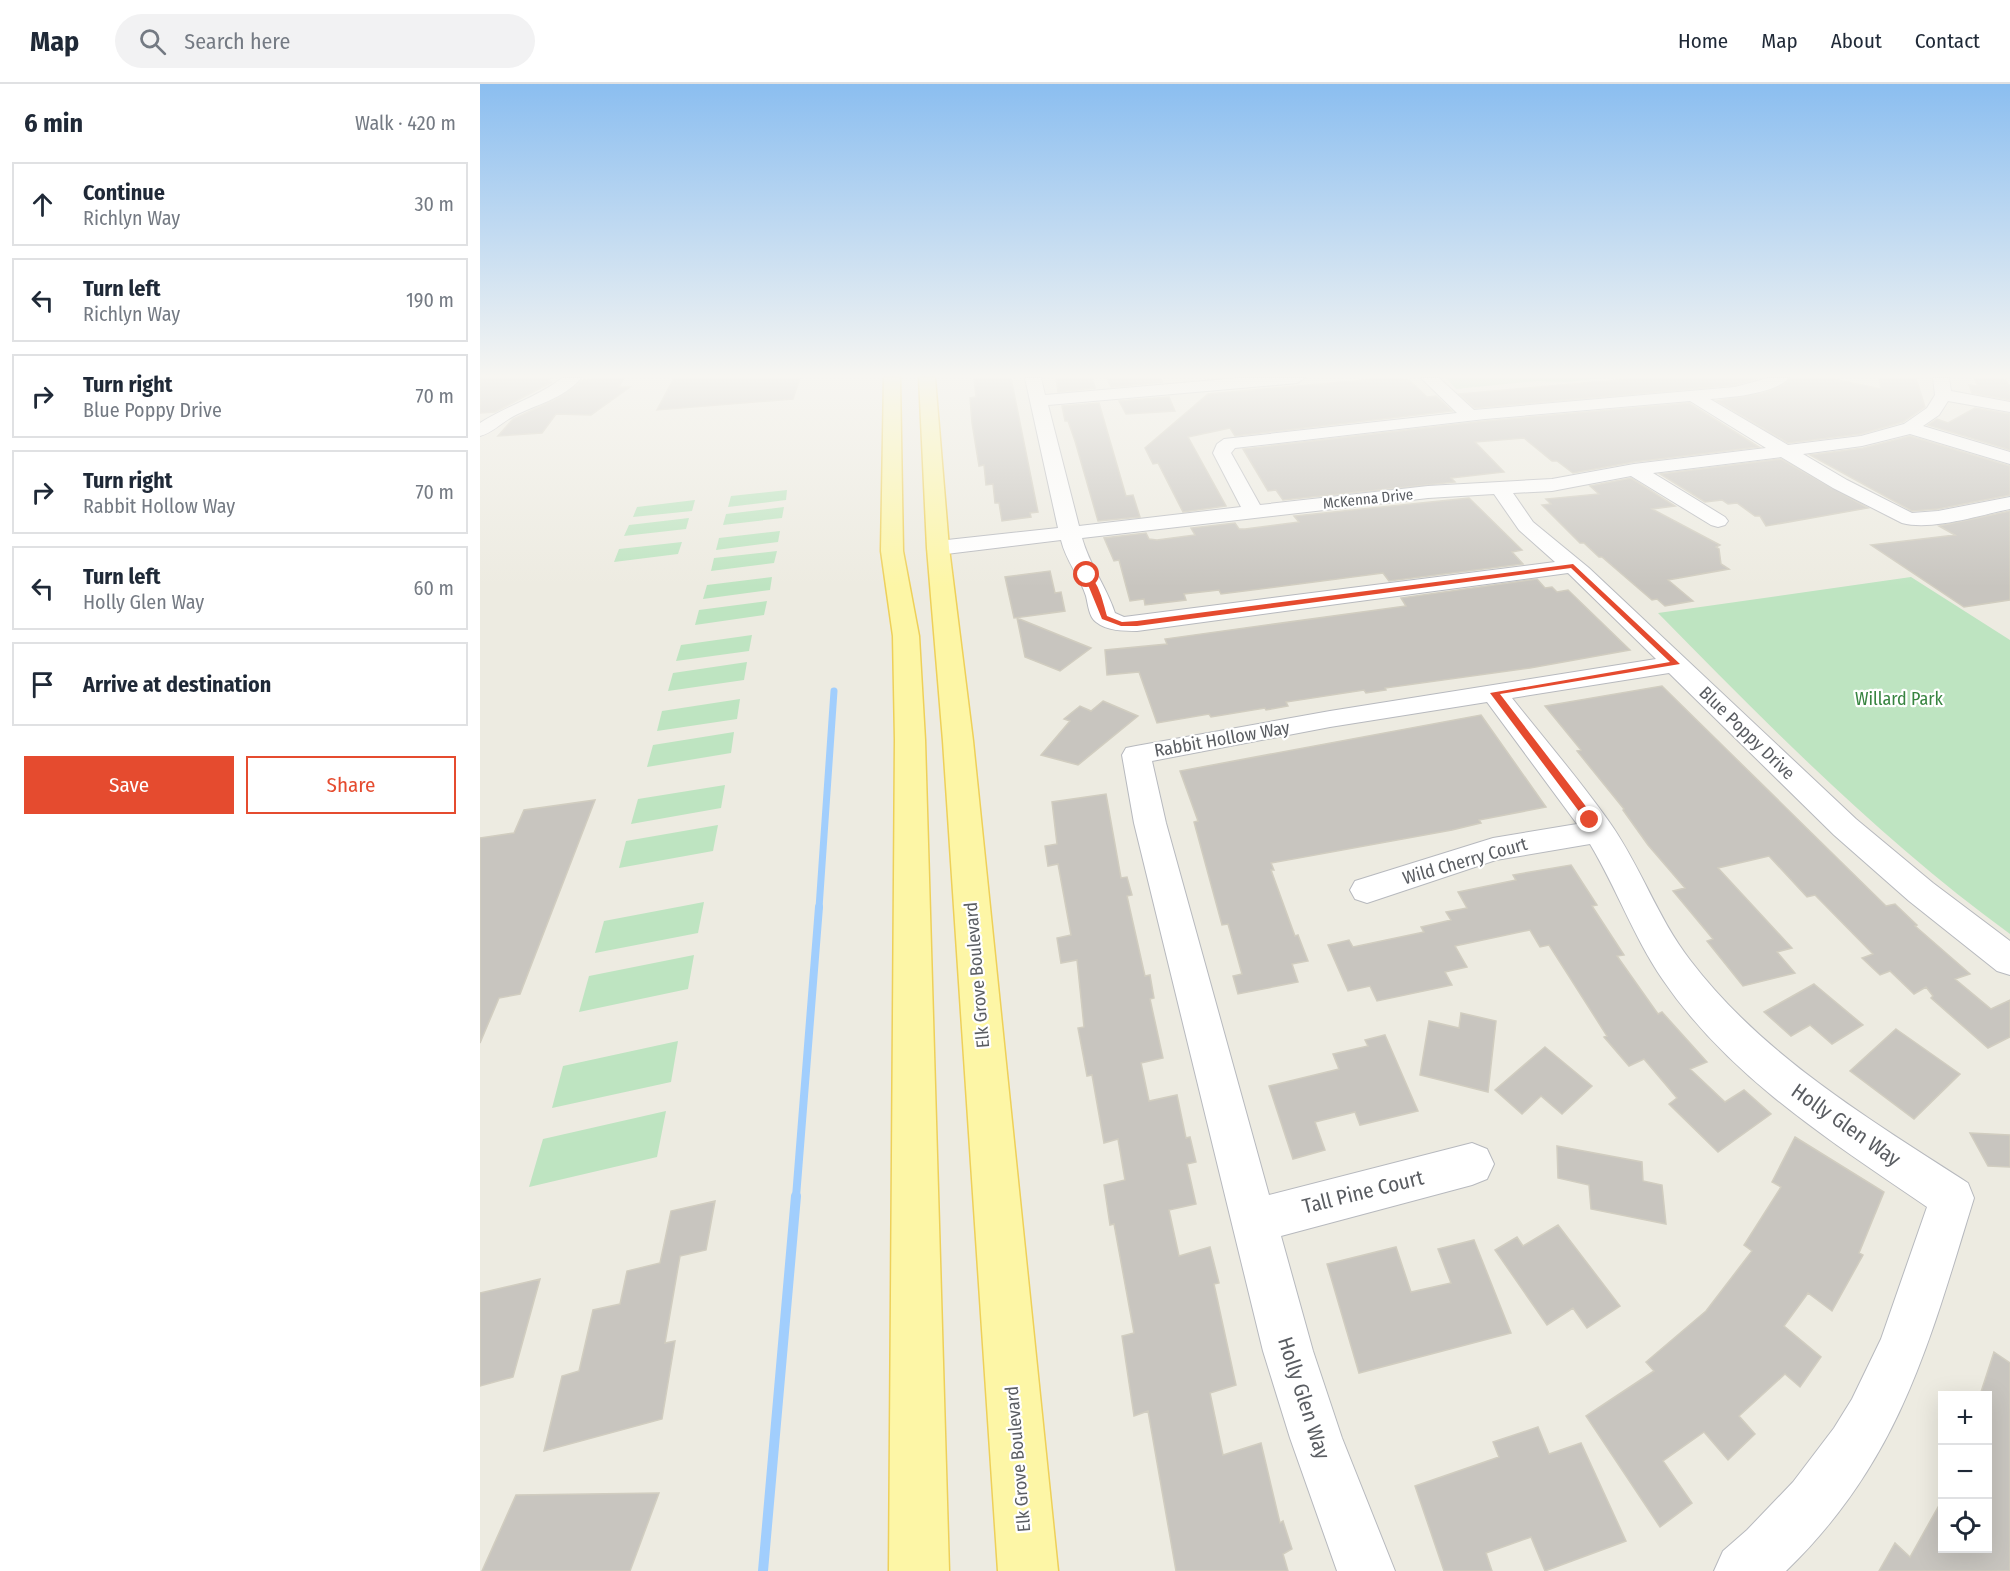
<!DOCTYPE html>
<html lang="en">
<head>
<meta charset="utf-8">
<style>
	:root { --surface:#fff; --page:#f2f2f3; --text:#1f2937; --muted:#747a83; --line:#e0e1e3; --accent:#e54b2f }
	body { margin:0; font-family:"Fira Sans Condensed",sans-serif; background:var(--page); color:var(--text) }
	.controls { position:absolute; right:18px; bottom:18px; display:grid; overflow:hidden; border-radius:0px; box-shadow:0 6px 24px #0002 }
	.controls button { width:54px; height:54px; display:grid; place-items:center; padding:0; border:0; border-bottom:2px solid var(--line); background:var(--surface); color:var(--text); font:30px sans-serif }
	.stop { position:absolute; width:18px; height:18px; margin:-14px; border:4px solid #e54b2f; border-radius:50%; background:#fff }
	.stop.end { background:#e54b2f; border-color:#fff; box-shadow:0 2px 6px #0008 }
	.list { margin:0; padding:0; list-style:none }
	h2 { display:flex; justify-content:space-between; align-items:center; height:78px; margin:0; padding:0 24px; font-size:26px }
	h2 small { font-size:20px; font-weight:400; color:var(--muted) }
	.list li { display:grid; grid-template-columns:39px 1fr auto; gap:18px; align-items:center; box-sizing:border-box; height:84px; margin:0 12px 12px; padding:0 12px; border:2px solid var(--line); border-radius:0px }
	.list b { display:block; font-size:22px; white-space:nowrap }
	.list p { margin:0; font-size:20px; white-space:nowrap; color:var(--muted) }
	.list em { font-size:20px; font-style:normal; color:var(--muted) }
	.actions { display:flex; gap:12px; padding:18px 24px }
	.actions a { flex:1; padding:14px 0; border:2px solid var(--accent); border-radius:0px; text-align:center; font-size:21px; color:var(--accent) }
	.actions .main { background:var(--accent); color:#fff }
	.icon { flex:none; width:33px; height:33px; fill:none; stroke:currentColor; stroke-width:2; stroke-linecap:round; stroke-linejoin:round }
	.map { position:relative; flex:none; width:1530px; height:1487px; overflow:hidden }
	header { display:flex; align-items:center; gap:36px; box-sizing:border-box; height:84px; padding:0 30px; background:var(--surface); border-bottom:2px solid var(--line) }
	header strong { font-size:28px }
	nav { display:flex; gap:33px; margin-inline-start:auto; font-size:21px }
	.search { width:420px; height:54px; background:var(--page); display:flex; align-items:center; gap:15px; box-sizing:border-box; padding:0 21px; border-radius:33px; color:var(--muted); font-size:22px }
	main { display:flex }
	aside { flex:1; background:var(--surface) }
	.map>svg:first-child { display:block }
</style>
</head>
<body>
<header>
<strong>Map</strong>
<div class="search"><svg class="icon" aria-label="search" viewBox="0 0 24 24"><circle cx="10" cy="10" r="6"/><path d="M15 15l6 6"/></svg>Search here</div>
<nav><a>Home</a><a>Map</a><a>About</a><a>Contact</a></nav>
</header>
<main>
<aside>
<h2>6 min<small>Walk · 420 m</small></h2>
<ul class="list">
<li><svg class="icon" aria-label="ahead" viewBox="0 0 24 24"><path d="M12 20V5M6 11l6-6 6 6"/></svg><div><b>Continue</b><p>Richlyn Way</p></div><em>30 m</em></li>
<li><svg class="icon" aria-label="left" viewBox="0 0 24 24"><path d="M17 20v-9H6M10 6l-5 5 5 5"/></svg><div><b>Turn left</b><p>Richlyn Way</p></div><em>190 m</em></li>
<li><svg class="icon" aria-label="right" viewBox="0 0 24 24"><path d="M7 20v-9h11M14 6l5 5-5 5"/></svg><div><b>Turn right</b><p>Blue Poppy Drive</p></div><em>70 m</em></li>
<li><svg class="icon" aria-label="right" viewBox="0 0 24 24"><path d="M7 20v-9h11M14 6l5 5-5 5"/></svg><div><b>Turn right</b><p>Rabbit Hollow Way</p></div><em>70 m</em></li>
<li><svg class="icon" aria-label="left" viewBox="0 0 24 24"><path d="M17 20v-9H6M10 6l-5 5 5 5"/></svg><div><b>Turn left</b><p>Holly Glen Way</p></div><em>60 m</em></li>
<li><svg class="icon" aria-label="arrive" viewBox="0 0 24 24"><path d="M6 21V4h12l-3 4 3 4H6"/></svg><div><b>Arrive at destination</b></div></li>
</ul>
<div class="actions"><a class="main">Save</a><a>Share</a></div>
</aside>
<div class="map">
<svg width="1530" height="1487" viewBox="0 0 1530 1487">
	<rect width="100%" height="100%" fill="#edebe1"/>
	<path fill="#bee4c1" d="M 966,294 L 1121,294 L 1088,298 L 1057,297 L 976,305 Z
		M 307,406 L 306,416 L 248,423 L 251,412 Z
		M 215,416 L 212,427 L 153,433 L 157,423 Z
		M 304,423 L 302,434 L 243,441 L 246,430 Z
		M 209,434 L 206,445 L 144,452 L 149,441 Z
		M 300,447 L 298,458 L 236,466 L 239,454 Z
		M 202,458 L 198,470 L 134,478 L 139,465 Z
		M 297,467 L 294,479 L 231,487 L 234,474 Z
		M 292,493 L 290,506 L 223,515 L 227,501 Z
		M 1431,493 L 1530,556 L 1530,850 C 1401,756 1289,642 1178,529 Z
		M 287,517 L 284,531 L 215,541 L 219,526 Z
		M 272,551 L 269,567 L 196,577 L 201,561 Z
		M 267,578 L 264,596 L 188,607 L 193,589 Z
		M 260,615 L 257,635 L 177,647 L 182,627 Z
		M 254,648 L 251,669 L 167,683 L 173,661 Z
		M 245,701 L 241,724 L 151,740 L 158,715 Z
		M 238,741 L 233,767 L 139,784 L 146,757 Z
		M 224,818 L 218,849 L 115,869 L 124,837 Z
		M 214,871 L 208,905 L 99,928 L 109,892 Z
		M 198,957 L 191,998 L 72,1024 L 83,982 Z
		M 186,1027 L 177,1073 L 49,1103 L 63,1055 Z"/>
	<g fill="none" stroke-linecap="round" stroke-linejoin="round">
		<path stroke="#a1cefd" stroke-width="7" d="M 339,824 L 354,607"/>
		<path stroke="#a1cefd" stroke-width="8" d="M 316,1113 L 339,823"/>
		<path stroke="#a1cefd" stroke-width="10" d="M 283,1487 L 316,1112"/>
	</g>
	<path fill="#c8c5bf" stroke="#d1cdc0" stroke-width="1.5" d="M 0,294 L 71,294 L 68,299 L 72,298 L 15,328 L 0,329 Z
		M 144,294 L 139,303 L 150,303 L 111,331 L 76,330 L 62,349 L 18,352 L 33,335 L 78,314 L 103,296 Z
		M 194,294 L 320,294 L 313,315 L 177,326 Z
		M 494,294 L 531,294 L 558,428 L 550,429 L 551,433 L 522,437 L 519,419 L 515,419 L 513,400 L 506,401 L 504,381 L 499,382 L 492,339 L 490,314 L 496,313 Z
		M 576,294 L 612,294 L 615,304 L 578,308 Z
		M 627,294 L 680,294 L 682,298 L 631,303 Z
		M 906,294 L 929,296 L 947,313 L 956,312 L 972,327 L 755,352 L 750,344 L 708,353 L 746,422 L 703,428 L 678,379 L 673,380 L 665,364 L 728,310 Z
		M 1161,294 L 1278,294 L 1255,301 L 995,324 L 979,310 Z
		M 1311,294 L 1349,294 L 1401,305 L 1399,294 L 1436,294 L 1445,323 L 1423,338 L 1381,350 L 1308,359 L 1237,317 L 1283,309 L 1303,301 Z
		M 1494,294 L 1526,296 L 1530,303 L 1530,316 L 1492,309 L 1489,301 L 1498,302 Z
		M 689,313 L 695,327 L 646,330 L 639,317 Z
		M 619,319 L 646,412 L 653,411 L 660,433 L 618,437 L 595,357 L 588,337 L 585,337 L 582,322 Z
		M 1209,319 L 1279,363 L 1154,378 L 1093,389 L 1077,377 L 1072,377 L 1044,354 L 995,358 L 1024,388 L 971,394 L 975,398 L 803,416 L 796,406 L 788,407 L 763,365 L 1005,337 Z
		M 1495,324 L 1530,330 L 1530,366 L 1448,341 L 1457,335 L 1468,339 Z
		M 1430,352 L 1530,382 L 1530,411 L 1458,425 L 1432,427 L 1330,371 L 1383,364 Z
		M 1301,375 L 1388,424 L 1286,442 L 1280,432 L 1275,432 L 1257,419 L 1248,420 L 1242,416 L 1225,418 L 1180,390 Z
		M 1151,394 L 1195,422 L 1172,425 L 1240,461 L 1236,463 L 1239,465 L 1241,480 L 1249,485 L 1188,496 L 1213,517 L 1185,522 L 1177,515 L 1172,516 L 1122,473 L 1119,473 L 1104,459 L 1100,459 L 1062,421 L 1071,420 L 1066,415 L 1119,410 L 1110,402 Z
		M 989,414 L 1042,466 L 1032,468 L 1043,480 L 909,497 L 903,489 L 741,510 L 739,506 L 704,510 L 706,516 L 665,521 L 664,515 L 650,517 L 639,476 L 634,477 L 624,454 L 666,449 L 669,455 L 677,456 L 715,451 L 711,444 L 755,439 L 759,445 L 765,445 L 819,438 L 814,432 Z
		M 1530,427 L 1530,516 L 1484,523 L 1391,461 L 1475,451 L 1459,442 Z
		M 570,487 L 575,509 L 581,508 L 585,527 L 534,534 L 525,493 Z
		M 1057,495 L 1065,504 L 1072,503 L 1077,508 L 1088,506 L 1150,566 L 1050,584 L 905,604 L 906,606 L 886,609 L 884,606 L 806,618 L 808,622 L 786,626 L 785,624 L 731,633 L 729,630 L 677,639 L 659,588 L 627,591 L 625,566 L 687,560 L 685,555 L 926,522 L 921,514 Z
		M 537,534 L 611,564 L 580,587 L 545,573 Z
		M 1182,602 L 1406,822 L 1415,820 L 1437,841 L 1435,842 L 1490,890 L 1475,895 L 1511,925 L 1530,916 L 1530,953 L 1508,964 L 1451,914 L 1453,912 L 1446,903 L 1434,910 L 1410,887 L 1400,891 L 1382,874 L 1393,870 L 1335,811 L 1327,813 L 1289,772 L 1238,784 L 1312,864 L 1297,868 L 1315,889 L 1263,902 L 1227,857 L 1233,855 L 1193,807 L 1205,804 L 1168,761 L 1143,726 L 1144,725 L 1097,667 L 1101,666 L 1065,622 Z
		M 623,617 L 658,632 L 598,681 L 561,671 L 590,637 L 584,635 L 600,622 L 611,627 Z
		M 1001,631 L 1066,723 L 999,736 L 1001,739 L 972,746 L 791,779 L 794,786 L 791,786 L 815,852 L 818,851 L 828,877 L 812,880 L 818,898 L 758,910 L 753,892 L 762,890 L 748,840 L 742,841 L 714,738 L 718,737 L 700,687 Z
		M 626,710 L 641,794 L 647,793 L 652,811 L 647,812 L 665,892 L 670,891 L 674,914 L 670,915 L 683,974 L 661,979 L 669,1017 L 697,1011 L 706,1054 L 710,1053 L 716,1078 L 707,1080 L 716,1120 L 689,1126 L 699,1172 L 730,1163 L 739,1199 L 734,1200 L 756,1301 L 730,1309 L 743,1371 L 781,1359 L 800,1439 L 803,1437 L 812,1465 L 803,1470 L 808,1487 L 696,1487 L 668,1327 L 654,1332 L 642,1252 L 654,1249 L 634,1140 L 630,1141 L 624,1101 L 645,1096 L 638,1055 L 624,1059 L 612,991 L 607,992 L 598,944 L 604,943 L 597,876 L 581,879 L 577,854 L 591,851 L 578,780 L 568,782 L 565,762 L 577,760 L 572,718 Z
		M 115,716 L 40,910 L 19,914 L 0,959 L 0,754 L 34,749 L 44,726 Z
		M 1091,781 L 1117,821 L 1112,822 L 1144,871 L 1137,872 L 1178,930 L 1182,928 L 1227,978 L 1210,985 L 1245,1018 L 1264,1006 L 1291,1030 L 1238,1068 L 1189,1020 L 1197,1014 L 1164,975 L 1149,982 L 1124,953 L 1127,952 L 1069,861 L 1060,863 L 1050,846 L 975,862 L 987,883 L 965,888 L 972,901 L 897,917 L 890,902 L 868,907 L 848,861 L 869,856 L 873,863 L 944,848 L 941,843 L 971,836 L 966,828 L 987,824 L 978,808 L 1036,796 L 1033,791 Z
		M 1334,900 L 1383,941 L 1352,960 L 1330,941 L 1311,952 L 1284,928 Z
		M 981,929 L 1016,937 L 1008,1008 L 940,991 L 949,937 L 979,944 Z
		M 1416,945 L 1480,990 L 1434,1035 L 1370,987 Z
		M 905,951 L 938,1027 L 880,1041 L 875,1028 L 835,1038 L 845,1066 L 813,1075 L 789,1002 L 859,985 L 853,970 L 888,962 L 885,956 Z
		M 1065,963 L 1112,1002 L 1082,1030 L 1061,1012 L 1042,1030 L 1015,1006 Z
		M 1490,1049 L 1530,1051 L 1530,1083 L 1508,1082 Z
		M 1315,1053 L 1404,1108 L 1379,1169 L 1383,1171 L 1352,1227 L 1328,1209 L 1304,1242 L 1341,1273 L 1320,1303 L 1305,1290 L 1259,1332 L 1275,1350 L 1248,1376 L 1224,1348 L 1183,1377 L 1212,1419 L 1180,1443 L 1106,1332 L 1174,1287 L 1166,1278 L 1226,1227 L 1272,1167 L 1264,1161 L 1301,1103 L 1292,1098 Z
		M 1077,1062 L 1162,1078 L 1163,1097 L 1182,1101 L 1186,1140 L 1111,1125 L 1109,1101 L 1078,1094 Z
		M 235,1117 L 226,1166 L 200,1172 L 185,1259 L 195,1257 L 182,1335 L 64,1367 L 82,1292 L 99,1287 L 113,1226 L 140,1220 L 147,1187 L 180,1179 L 191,1127 Z
		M 1078,1141 L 1140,1222 L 1107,1244 L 1093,1224 L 1067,1241 L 1015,1166 L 1037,1153 L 1043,1162 Z
		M 994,1156 L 1031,1249 L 879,1289 L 847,1180 L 916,1163 L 931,1208 L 971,1199 L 958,1165 Z
		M 60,1195 L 33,1293 L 0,1302 L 0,1209 Z
		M 1514,1268 L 1530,1279 L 1530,1487 L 1399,1487 L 1415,1459 L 1430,1473 L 1462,1416 L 1462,1464 L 1508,1464 L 1508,1311 L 1500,1311 Z
		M 1058,1343 L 1069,1370 L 1101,1359 L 1146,1457 L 1065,1487 L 1051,1453 L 1006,1469 L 1012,1487 L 964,1487 L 935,1402 L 1019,1373 L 1013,1358 Z
		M 179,1409 L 150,1487 L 2,1487 L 36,1411 Z"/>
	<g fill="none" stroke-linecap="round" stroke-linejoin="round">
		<g stroke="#b7b9be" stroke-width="2">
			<path id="minor" d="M 82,294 L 101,294 C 84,315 54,321 32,333 C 21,339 12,349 0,352 L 0,339 C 26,322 58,313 82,294 Z
				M 545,294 L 561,294 L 565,311 L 758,294 L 825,294 L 817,299 L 568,321 L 599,442 L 761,423 L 733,369 L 737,360 L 744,355 L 977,329 L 941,294 L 959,294 L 994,326 L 1255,303 L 1288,294 L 1309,294 C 1294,310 1251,313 1230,315 L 1308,361 L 1381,352 L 1424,340 L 1447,324 L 1455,311 L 1453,294 L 1469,294 L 1471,307 L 1530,318 L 1530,328 L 1468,317 L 1459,331 L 1443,342 L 1530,368 L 1530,380 L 1430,350 L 1382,362 L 1323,370 L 1367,396 L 1432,429 L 1458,427 L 1530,413 L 1530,425 C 1500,431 1452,447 1422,439 L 1353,404 L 1301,373 L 1173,389 L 1245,433 L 1248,437 L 1245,441 L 1238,443 L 1231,441 L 1151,392 L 1072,407 L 1033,409 L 1053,438 L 1109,484 L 1376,735 L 1453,799 L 1530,857 L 1530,891 L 1517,887 L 1429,817 L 1354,751 L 1189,589 L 1032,614 C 1065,656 1100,696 1130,739 C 1161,783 1177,833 1210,876 C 1283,972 1388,1034 1488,1099 L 1494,1114 C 1449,1259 1420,1377 1306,1487 L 1234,1487 L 1243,1467 L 1267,1446 L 1313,1398 L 1354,1344 L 1372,1315 L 1401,1255 L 1447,1123 C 1352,1058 1249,993 1183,896 C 1153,852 1137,805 1110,760 L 1016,776 L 887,819 L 875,815 L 870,806 L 875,797 L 1013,754 L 1097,740 L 1007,618 L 850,643 L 672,677 L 686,739 L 789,1111 L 992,1059 L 1007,1065 L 1014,1080 L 1007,1095 L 992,1101 L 801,1152 L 833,1267 L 862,1354 L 915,1487 L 857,1487 L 810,1354 L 783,1267 L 654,739 L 642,671 L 646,664 L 656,662 L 850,627 L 1176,575 L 1088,489 L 657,547 C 644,547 627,547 616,538 C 609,533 608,520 606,512 C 600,493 586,477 581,456 L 458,471 L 450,469 L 447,464 L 450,459 L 458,457 L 578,444 ZM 1210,317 L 1286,364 L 1154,380 L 1072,395 L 948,402 L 780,421 L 751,369 L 755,364 L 1005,335 ZM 1014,410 L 1039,446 L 1075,478 L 644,533 L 635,529 C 626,502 609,480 602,454 L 948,414 Z"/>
		</g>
		<g stroke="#eed059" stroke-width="3">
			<path id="major" d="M 404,294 L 420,294 L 423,467 L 439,552 L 445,656 L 469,1487 L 409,1487 L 415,656 L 413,552 L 401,467 Z
				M 439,294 L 455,294 L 469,464 L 493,657 L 578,1487 L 518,1487 L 463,657 L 447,464 Z"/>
		</g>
		<use href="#minor" fill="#fff" fill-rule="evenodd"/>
		<use href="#major" fill="#fdf6a6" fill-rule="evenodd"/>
	</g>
	<linearGradient id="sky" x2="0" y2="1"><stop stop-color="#8bbef0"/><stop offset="0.58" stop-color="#f7f6f2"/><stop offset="1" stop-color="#f7f6f2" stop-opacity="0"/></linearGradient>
	<rect width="1530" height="503" fill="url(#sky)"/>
	<path fill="#e54b2f" d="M 1093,480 L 1200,580 L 1020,610 L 1114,733 L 1114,738 L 1107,738 L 1010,609 L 1190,578 L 1091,484 L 657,542 L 641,542 L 622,535 L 604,491 L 607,489 C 619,498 623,518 627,532 L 642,538 L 657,537 Z"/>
	<g text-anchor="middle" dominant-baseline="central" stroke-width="4.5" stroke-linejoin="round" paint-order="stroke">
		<g font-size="15" fill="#5a5d62" stroke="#fff">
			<text transform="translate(888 415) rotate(-6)">McKenna Drive</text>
		</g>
		<g font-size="18" fill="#378440" stroke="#fff">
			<text x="1419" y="615">Willard Park</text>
		</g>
		<g font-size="18" fill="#5a5d62" stroke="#fff">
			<text transform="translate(1267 649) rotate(44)">Blue Poppy Drive</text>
			<text transform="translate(742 655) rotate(-10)">Rabbit Hollow Way</text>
			<text transform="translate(985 777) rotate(-16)">Wild Cherry Court</text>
			<text transform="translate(497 891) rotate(-95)">Elk Grove Boulevard</text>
			<text transform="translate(538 1375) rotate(-95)">Elk Grove Boulevard</text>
		</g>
		<g font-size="21" fill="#5a5d62" stroke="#fff">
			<text transform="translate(1366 1041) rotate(35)">Holly Glen Way</text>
			<text transform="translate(883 1108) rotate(-14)">Tall Pine Court</text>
			<text transform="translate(824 1314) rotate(72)">Holly Glen Way</text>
		</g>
	</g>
</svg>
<div class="controls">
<button>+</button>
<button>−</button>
<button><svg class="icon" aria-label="locate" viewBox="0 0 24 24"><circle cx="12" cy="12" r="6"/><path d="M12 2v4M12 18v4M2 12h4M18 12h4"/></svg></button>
</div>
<div class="stop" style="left:607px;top:491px"></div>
<div class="stop end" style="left:1110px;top:736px"></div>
</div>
</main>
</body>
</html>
